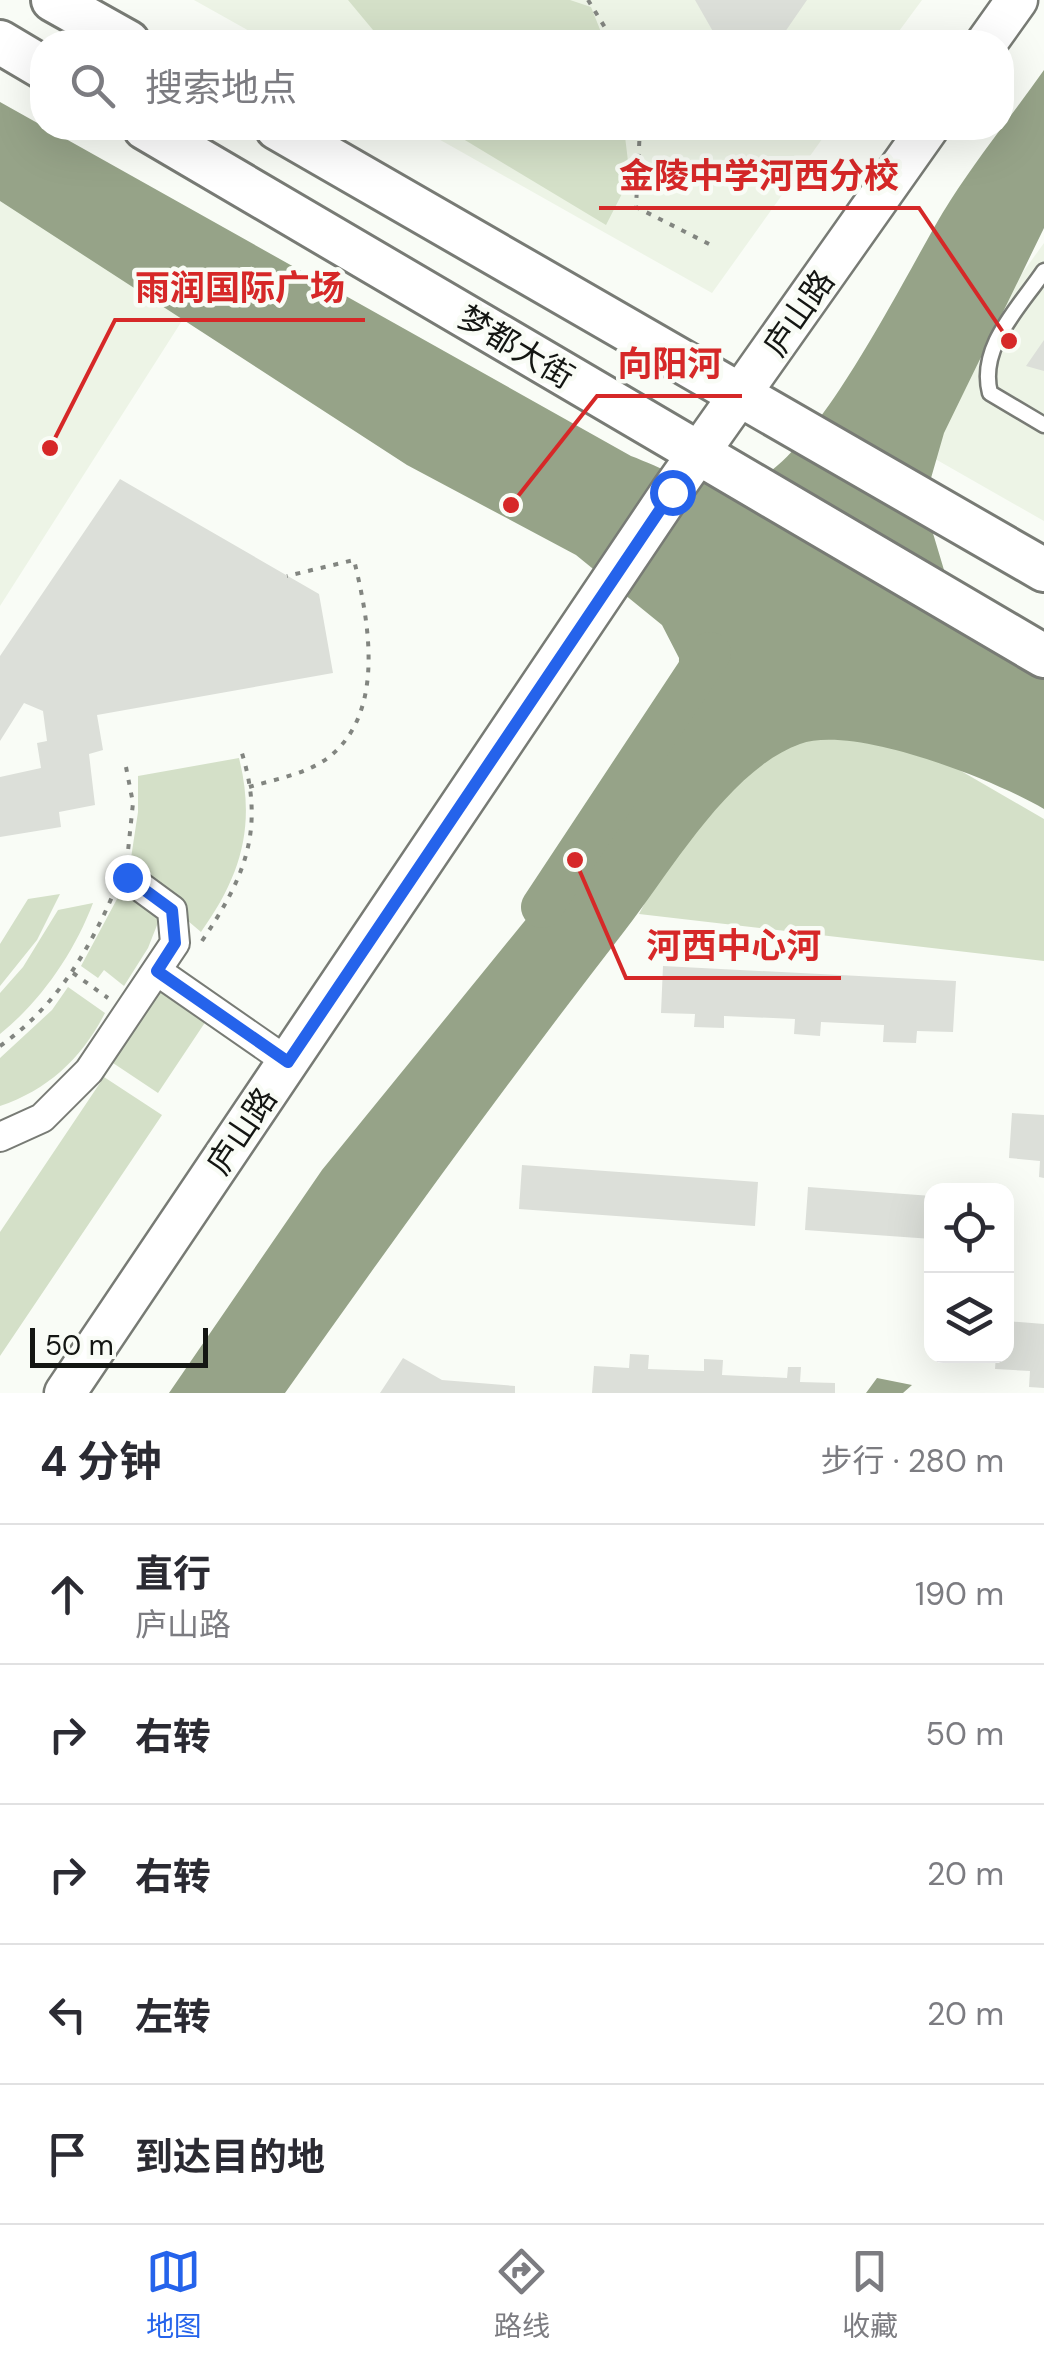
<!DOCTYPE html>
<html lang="zh">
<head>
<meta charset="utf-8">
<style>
	:root { --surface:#fff; --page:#f2f2f3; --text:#2b2b33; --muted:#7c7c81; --line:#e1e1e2; --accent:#2563eb }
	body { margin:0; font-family:"DM Sans","Noto Sans SC",sans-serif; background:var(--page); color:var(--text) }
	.controls { position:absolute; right:30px; bottom:30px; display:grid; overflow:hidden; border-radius:20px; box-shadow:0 10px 40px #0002 }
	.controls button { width:90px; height:90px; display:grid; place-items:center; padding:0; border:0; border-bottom:2px solid var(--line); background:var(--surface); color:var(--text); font:50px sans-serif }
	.scale { position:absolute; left:30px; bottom:25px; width:178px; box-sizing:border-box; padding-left:10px; border:5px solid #141613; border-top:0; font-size:28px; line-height:35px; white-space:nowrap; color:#141613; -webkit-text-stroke:8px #f9fcf6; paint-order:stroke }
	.stop { position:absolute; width:30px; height:30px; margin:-22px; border:8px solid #2563eb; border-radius:50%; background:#fff }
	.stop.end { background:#2563eb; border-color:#fff; box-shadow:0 2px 10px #0008 }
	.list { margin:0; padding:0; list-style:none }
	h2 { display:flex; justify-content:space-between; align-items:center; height:130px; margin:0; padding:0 40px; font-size:42px }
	h2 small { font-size:32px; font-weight:400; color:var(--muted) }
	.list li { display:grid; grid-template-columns:65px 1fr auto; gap:30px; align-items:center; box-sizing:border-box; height:140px; padding:0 40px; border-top:2px solid var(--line) }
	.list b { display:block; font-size:38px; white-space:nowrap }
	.list p { margin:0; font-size:32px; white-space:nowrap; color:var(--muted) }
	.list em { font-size:32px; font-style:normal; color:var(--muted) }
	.icon { flex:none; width:55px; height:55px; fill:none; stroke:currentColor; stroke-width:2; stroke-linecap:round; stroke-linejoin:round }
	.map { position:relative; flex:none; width:1044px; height:1393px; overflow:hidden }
	.search { position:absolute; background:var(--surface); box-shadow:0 10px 40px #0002; left:30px; right:30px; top:30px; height:110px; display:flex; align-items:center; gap:25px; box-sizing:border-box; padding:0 35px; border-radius:40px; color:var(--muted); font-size:38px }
	.sheet { height:830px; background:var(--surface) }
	nav { display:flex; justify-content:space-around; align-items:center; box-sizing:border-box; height:140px; border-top:2px solid var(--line); background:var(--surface); font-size:28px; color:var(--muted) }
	nav a { display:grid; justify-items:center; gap:5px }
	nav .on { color:var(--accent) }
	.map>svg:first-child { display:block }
</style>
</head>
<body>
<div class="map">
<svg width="1044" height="1393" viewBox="0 0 1044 1393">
	<rect width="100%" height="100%" fill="#f9fcf6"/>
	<path fill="#edf4e6" d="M 194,0 L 922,0 L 891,42 L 269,42 Z
		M 419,128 L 830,128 L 712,293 Z
		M 0,171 L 201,291 L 0,606 Z
		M 1044,243 L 1044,521 L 902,440 Z"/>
	<path fill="#d4e0c8" d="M 348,0 L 570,0 L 591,7 L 605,42 L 383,42 Z
		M 445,128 L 624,128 L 630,178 L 606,225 Z
		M 823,691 L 1044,819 L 1044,961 L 639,914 L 748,708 Z
		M 239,758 C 256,826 241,876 201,932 L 129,871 L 138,812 L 138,776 Z
		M 124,886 L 159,920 L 148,948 L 124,986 L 104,970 L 98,978 L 81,966 Z
		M 60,894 L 37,940 L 0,986 L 0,944 L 28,899 Z
		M 93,903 C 74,953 41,1001 0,1034 L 0,993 L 23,967 L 58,910 Z
		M 68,987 L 105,1013 C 82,1058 48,1090 0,1106 L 0,1058 L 52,1010 Z
		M 157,990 L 206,1021 L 158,1093 L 110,1061 Z
		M 104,1077 L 162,1115 L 0,1356 L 0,1232 Z"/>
	<path fill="#96a388" d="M 1044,70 L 1044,228 L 944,433 L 927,492 L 929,520 L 944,570 L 982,623 L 1044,666 L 1044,809 C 995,780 854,724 800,744 C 730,769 671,871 626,929 C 508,1081 396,1236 285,1393 L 169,1393 L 322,1170 L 655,761 L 678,711 L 679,658 L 662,625 L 576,555 L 407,465 L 0,201 L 0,102 L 631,456 C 663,468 705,492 741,486 C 812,474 910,263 950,201 C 979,156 1013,114 1044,70 Z
		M 877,1378 L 912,1385 L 903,1393 L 866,1393 Z"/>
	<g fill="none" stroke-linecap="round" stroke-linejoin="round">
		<path stroke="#96a388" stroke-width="42" d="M 542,907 L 710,653"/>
	</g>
	<path fill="#dcdfd9" d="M 695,0 L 807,0 L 778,42 L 719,42 Z
		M 1044,340 L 1044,371 L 1026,366 Z
		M 120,479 L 319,594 L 333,673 L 97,715 L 103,750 L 89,754 L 95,805 L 59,812 L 61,827 L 0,837 L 0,777 L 41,768 L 37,743 L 47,741 L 43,711 L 24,703 L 0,741 L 0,656 Z
		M 663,966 L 956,981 L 953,1032 L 917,1031 L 916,1043 L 883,1042 L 884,1025 L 821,1022 L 820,1036 L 794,1034 L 795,1019 L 724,1016 L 724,1028 L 694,1027 L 695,1014 L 661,1013 Z
		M 1012,1113 L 1044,1115 L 1044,1178 L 1039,1177 L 1040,1161 L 1009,1158 Z
		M 522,1165 L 758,1182 L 755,1226 L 519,1209 Z
		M 808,1187 L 932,1196 L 932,1239 L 805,1230 Z
		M 1006,1321 L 1044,1324 L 1044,1388 L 1029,1387 L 1030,1371 L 995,1369 L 996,1356 L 1006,1356 Z
		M 630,1354 L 649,1355 L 648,1369 L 704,1371 L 704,1359 L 723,1360 L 722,1375 L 787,1378 L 788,1367 L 801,1367 L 800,1382 L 835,1383 L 835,1393 L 592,1393 L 594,1366 L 629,1368 Z
		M 403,1358 L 442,1380 L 515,1386 L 515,1393 L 380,1393 Z"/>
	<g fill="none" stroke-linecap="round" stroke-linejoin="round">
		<g stroke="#787b75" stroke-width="19">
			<path id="lane" d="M 1044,271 C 1019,308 978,347 990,393 L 1044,425"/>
		</g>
		<g stroke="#787b75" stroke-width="32">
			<path id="street" d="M 157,971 L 288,1062
				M 0,1137 L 42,1118 L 89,1071 L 175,943 L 172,910 L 127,877"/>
		</g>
		<g stroke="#787b75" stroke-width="45">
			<path id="secondary" d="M 987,42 L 1017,0
				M 65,1393 L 671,492 L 928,128"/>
		</g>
		<g stroke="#787b75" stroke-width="48">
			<path id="primary" d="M 53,0 L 128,42
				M 0,42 L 42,67
				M 145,128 L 1044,656
				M 277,128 L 1044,570"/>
		</g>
		<path stroke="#828580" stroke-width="4" stroke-dasharray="5 8" stroke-linecap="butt" d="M 588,0 L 614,42
			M 640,128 L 636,207 L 709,244
			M 126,767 L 133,803 L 128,851
			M 249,787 C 276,779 307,774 329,757 C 386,712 369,621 354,560 L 287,576
			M 202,941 C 245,877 266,829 241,750
			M 73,973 L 108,998
			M 0,1046 C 53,1009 86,956 112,897"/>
		<use href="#lane" stroke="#fff" stroke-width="14"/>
		<use href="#street" stroke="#fff" stroke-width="28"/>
		<use href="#secondary" stroke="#fff" stroke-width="40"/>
		<use href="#primary" stroke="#fff" stroke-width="42"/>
	</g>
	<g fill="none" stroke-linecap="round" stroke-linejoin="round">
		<path stroke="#2563eb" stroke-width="12" d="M 127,877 L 172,910 L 175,943 L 157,971 L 288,1062 L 672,492"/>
	</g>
	<g text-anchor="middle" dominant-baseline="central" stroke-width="9" stroke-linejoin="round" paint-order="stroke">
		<g font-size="32" fill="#141613" stroke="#f9fcf6">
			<text transform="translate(799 313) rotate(-55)">庐山路</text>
			<text transform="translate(516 347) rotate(31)">梦都大街</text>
			<text transform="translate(242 1131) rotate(-56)">庐山路</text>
		</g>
	</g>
	<path fill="none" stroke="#d62828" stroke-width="4" d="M1009 341L919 208H599M50 448L115 320H365M511 505L597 396H742M575 860L626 978H841"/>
	<g fill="#d62828" stroke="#f9fcf6" stroke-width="4">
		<circle cx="1009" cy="341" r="10"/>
		<circle cx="50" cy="448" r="10"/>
		<circle cx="511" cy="505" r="10"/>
		<circle cx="575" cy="860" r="10"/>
	</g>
	<g font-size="35" text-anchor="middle" font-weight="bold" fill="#d62828" stroke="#f9fcf6" stroke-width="9" stroke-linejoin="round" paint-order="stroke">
		<text x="759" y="188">金陵中学河西分校</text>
		<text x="240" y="300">雨润国际广场</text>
		<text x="670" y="376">向阳河</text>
		<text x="734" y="958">河西中心河</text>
	</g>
</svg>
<div class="controls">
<button><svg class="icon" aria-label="locate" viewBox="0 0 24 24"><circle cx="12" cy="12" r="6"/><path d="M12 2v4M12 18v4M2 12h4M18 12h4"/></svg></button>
<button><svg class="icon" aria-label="layers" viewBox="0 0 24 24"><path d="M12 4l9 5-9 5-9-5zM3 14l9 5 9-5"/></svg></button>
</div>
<div class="scale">50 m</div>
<div class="stop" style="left:672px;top:492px"></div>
<div class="stop end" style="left:127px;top:877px"></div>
<div class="search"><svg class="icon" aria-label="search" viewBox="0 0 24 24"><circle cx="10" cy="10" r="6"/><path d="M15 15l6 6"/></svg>搜索地点</div>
</div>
<section class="sheet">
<h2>4 分钟<small>步行 · 280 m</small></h2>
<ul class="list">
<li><svg class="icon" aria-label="ahead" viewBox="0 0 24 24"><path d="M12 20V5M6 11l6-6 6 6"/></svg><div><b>直行</b><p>庐山路</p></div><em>190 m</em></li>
<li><svg class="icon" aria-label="right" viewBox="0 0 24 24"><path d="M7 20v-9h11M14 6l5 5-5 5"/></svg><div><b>右转</b></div><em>50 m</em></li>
<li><svg class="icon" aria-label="right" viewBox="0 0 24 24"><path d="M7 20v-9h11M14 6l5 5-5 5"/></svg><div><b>右转</b></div><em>20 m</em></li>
<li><svg class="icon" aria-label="left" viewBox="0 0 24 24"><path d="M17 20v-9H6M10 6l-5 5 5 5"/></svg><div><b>左转</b></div><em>20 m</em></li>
<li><svg class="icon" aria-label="arrive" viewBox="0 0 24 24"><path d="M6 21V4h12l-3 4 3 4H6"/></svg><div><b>到达目的地</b></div></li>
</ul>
</section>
<nav>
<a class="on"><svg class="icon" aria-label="map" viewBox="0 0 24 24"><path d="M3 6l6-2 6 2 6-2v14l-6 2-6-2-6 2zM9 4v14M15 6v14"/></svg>地图</a>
<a><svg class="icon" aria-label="directions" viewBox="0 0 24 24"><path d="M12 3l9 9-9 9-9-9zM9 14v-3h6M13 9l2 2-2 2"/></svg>路线</a>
<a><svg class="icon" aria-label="saved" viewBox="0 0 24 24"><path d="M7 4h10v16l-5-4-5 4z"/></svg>收藏</a>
</nav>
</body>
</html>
